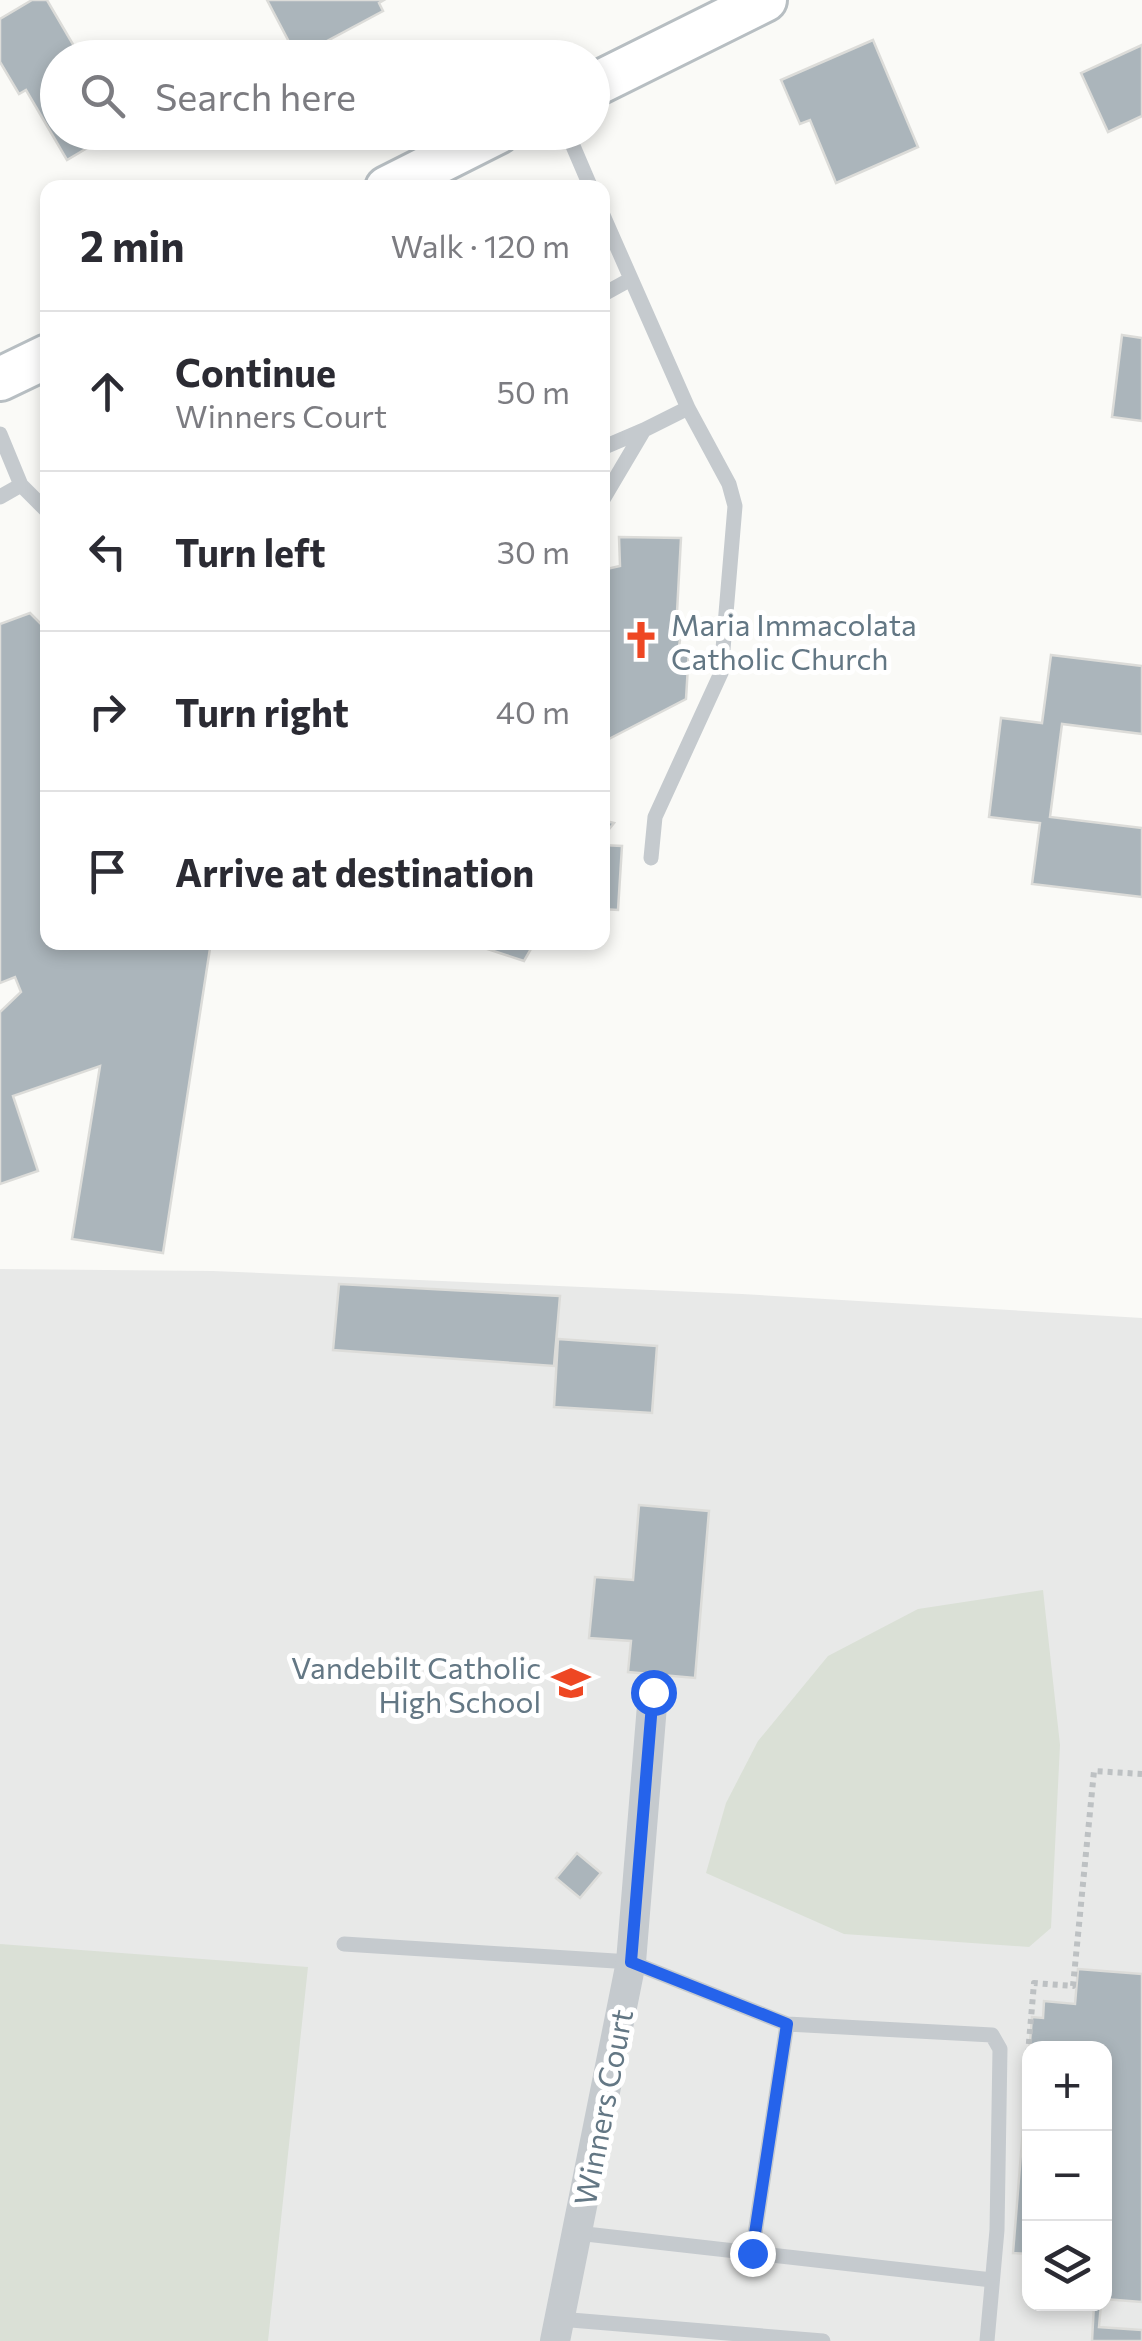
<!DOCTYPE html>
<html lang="en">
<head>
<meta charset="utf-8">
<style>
	:root { --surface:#fff; --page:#f2f2f3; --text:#2b2b33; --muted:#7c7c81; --line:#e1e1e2 }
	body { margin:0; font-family:Commissioner,sans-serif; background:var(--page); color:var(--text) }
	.controls { position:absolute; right:30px; bottom:30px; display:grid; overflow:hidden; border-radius:20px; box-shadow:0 5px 15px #0003 }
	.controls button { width:90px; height:90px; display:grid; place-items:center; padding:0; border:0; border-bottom:2px solid var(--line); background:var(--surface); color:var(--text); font:50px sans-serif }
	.stop { position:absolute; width:30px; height:30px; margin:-22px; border:8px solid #2563eb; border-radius:50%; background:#fff }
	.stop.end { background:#2563eb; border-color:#fff; box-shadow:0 2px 10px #0008 }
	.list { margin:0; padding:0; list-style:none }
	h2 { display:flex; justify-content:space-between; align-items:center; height:130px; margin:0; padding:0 40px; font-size:42px }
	h2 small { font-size:32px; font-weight:400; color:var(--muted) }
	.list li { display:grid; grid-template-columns:65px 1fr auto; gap:30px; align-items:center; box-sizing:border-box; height:160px; padding:0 40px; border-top:2px solid var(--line) }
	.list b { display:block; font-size:38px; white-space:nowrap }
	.list p { margin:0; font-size:32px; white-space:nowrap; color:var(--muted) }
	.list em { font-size:32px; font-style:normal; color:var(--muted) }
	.icon { flex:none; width:55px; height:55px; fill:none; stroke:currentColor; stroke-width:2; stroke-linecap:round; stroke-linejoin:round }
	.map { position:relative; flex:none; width:1142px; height:2341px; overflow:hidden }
	.search { position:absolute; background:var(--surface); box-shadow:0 5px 15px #0003; left:40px; top:40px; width:570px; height:110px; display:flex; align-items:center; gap:25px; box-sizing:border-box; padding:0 35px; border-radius:55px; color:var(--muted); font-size:38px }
	.panel { position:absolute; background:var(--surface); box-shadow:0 5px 15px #0003; left:40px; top:180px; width:570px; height:770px; border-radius:20px }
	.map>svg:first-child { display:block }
</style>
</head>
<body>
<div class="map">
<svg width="1142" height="2341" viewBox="0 0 1142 2341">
	<rect width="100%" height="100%" fill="#fafaf7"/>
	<path fill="#e8e9e8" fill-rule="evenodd" d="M 0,1269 L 213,1271 L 742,1294 L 1142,1318 L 1142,2341 L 0,2341 ZM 1030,2048 L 1104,2048 L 1104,2304 L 1030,2304 Z"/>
	<path fill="#dae0d6" d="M 1043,1590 L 1060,1745 L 1051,1928 L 1029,1947 L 844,1934 L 706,1873 L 726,1803 L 758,1741 L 828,1656 L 918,1609 Z
		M 0,1944 L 308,1967 L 268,2341 L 0,2341 Z"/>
	<path fill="#abb5bb" stroke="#dcdcd9" stroke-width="2.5" d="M 32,0 L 47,0 L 81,58 L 58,58 L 58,132 L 114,132 L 67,160 L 26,90 L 19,94 L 0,62 L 0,19 Z
		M 267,0 L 384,0 L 379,3 L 383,11 L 297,57 Z
		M 873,40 L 918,147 L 836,183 L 810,120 L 800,124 L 781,80 Z
		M 1142,45 L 1142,116 L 1108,132 L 1081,73 Z
		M 1122,335 L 1142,338 L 1142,421 L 1112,417 Z
		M 619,537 L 681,538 L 676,631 L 681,632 L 679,647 L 689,649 L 686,699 L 603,742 L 602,570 L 620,566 Z
		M 30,613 L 48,631 L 48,942 L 211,942 L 163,1253 L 72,1239 L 100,1066 L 13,1096 L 38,1171 L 0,1184 L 0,1012 L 21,992 L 15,977 L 0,983 L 0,624 Z
		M 1051,655 L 1142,666 L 1142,734 L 1062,724 L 1050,817 L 1142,828 L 1142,897 L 1032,884 L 1040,823 L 989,817 L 1001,718 L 1042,723 Z
		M 602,820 L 614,823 L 602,838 Z
		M 602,845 L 622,846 L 618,910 L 602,909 Z
		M 466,942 L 535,942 L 524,961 Z
		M 339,1284 L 560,1296 L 554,1366 L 333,1350 Z
		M 558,1339 L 657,1346 L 652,1413 L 554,1407 Z
		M 639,1505 L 709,1511 L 695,1678 L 628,1672 L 631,1641 L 589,1638 L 595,1577 L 633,1580 Z
		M 577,1853 L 601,1873 L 580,1898 L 556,1878 Z
		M 1078,1969 L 1142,1974 L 1142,2302 L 1104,2299 L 1104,2048 L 1030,2048 L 1030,2254 L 1013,2253 L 1032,2017 L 1043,2018 L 1044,2001 L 1075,2004 Z
		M 1094,2304 L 1101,2304 L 1099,2327 L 1142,2330 L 1142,2341 L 1092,2341 Z"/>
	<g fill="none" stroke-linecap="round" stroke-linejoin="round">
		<g stroke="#b7bec2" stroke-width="48">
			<path id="secondary" d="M 592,86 L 765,0
				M 387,188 L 498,132
				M 0,379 L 48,356"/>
		</g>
		<path stroke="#bdc1c3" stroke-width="6" stroke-dasharray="5 5" stroke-linecap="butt" d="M 1028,2054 L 1034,1983 L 1073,1986 L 1094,1771 L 1142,1774"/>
		<path stroke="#c5cace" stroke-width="15" d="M 567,132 L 591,188
			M 602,213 L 688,408 L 644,430 L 602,501
			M 602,295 L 631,279
			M 0,434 L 21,485 L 48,512
			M 602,448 L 644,430
			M 0,497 L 21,485
			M 651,858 L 655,817 L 721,673 L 735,506 L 729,484 L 688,408
			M 344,1944 L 631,1962 L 787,2024 L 992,2035 L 1000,2049 L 997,2230 L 987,2341
			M 577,2233 L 992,2280
			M 752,2253 L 787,2024
			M 559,2319 L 823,2341"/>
		<path stroke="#c5cace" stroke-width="30" d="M 555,2341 L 631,1962 L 653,1693"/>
		<use href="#secondary" stroke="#fff" stroke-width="42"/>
	</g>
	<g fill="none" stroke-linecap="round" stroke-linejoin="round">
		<path stroke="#2563eb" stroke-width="12" d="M 653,1692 L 631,1962 L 787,2024 L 752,2253"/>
	</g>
	<defs>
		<g id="church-bare" transform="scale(3)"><path d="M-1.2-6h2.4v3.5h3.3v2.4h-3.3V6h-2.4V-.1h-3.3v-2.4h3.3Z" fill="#ee4723" stroke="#fff" stroke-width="2.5" paint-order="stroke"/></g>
		<g id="school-bare" transform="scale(3)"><path d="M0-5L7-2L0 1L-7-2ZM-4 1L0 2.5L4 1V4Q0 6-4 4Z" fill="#ee4723" stroke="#fff" stroke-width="2.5" paint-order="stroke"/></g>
	</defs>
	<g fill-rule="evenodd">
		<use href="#church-bare" x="641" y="640"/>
		<use href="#school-bare" x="571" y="1683"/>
	</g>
	<g text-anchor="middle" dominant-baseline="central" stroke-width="10" stroke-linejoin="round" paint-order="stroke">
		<g font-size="30" fill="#637784" stroke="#fff" text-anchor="start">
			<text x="671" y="623">Maria Immacolata<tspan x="671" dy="34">Catholic Church</tspan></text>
			<text x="541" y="1666" text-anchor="end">Vandebilt Catholic<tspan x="541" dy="34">High School</tspan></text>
		</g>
		<g font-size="30" fill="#637784" stroke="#fff">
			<text transform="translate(602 2107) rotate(-79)">Winners Court</text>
		</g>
	</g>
</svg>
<div class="controls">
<button>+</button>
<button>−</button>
<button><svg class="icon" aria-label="layers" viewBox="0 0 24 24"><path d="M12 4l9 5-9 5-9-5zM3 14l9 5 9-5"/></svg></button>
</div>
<div class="stop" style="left:653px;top:1692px"></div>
<div class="stop end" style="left:752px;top:2253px"></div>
<div class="search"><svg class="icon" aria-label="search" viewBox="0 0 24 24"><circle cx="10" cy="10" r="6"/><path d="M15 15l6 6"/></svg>Search here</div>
<section class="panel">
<h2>2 min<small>Walk · 120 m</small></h2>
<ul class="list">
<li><svg class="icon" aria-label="ahead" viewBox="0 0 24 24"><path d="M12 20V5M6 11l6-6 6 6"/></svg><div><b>Continue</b><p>Winners Court</p></div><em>50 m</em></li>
<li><svg class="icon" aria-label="left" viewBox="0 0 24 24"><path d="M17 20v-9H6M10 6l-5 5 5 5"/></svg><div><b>Turn left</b></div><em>30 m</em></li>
<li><svg class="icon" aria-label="right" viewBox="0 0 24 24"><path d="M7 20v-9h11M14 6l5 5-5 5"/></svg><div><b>Turn right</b></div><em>40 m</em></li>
<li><svg class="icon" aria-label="arrive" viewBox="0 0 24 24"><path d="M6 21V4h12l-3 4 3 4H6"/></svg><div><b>Arrive at destination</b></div></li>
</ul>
</section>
</div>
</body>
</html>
